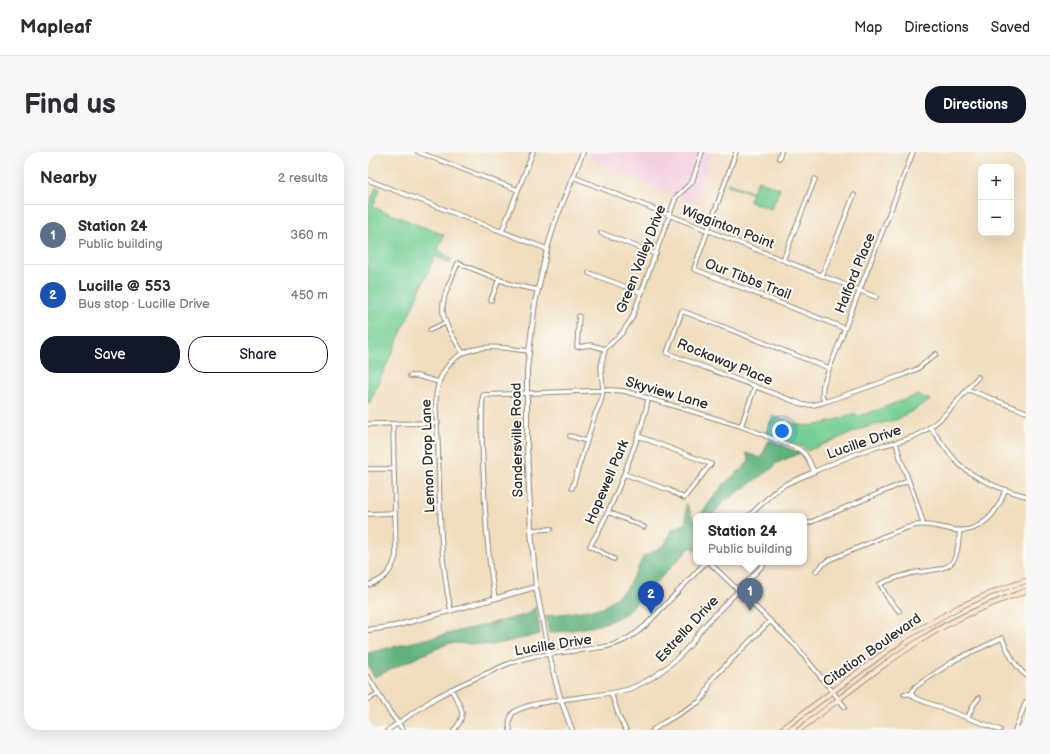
<!DOCTYPE html>
<html lang="en">
<head>
<meta charset="utf-8">
<style>
	:root { --surface:#fff; --page:#f7f7f7; --text:#2b2b33; --muted:#7c7c81; --line:#e1e1e2; --accent:#111827 }
	body { margin:0; font-family:"Balsamiq Sans",sans-serif; background:var(--page); color:var(--text) }
	.controls { position:absolute; right:12px; top:12px; display:grid; overflow:hidden; border-radius:8px; box-shadow:0 4px 16px #0002 }
	.controls button { width:36px; height:36px; display:grid; place-items:center; padding:0; border:0; border-bottom:1px solid var(--line); background:var(--surface); color:var(--text); font:20px sans-serif }
	.you { position:absolute; left:414px; top:279px; width:14px; height:14px; margin:-10px; border:3px solid #fff; border-radius:50%; background:#1a73e8; box-shadow:0 0 0 6px #1a73e833 }
	.badge { display:grid; place-items:center; width:26px; height:26px; border-radius:50%; background:var(--accent); color:#fff; font-size:13px; font-weight:700 }
	.pin { position:absolute; translate:-50% -33px; filter:drop-shadow(0 1px 2px #0008) }
	.pin::after { content:''; position:absolute; top:21px; width:14px; height:12px; background:inherit; clip-path:polygon(0 0,100% 0,50% 100%) }
	.popup { position:absolute; left:325px; top:361px; width:114px; height:52px; box-sizing:border-box; display:grid; place-content:center; border-radius:8px; background:var(--surface); filter:drop-shadow(0 1px 3px #0005); font-size:13px; white-space:nowrap; color:var(--muted) }
	.popup b { font-size:15px; color:var(--text) }
	.popup::after { content:''; position:absolute; left:50%; top:100%; margin-left:-8px; border:8px solid transparent; border-top-color:var(--surface) }
	.list { margin:0; padding:0; list-style:none }
	h2 { display:flex; justify-content:space-between; align-items:center; height:52px; margin:0; padding:0 16px; font-size:17px }
	h2 small { font-size:13px; font-weight:400; color:var(--muted) }
	.list li { display:grid; grid-template-columns:26px 1fr auto; gap:12px; align-items:center; box-sizing:border-box; height:60px; padding:0 16px; border-top:1px solid var(--line) }
	.list b { display:block; font-size:15px; white-space:nowrap }
	.list p { margin:0; font-size:13px; white-space:nowrap; color:var(--muted) }
	.list em { font-size:13px; font-style:normal; color:var(--muted) }
	.actions { display:flex; gap:8px; padding:12px 16px }
	.actions a { flex:1; padding:9px 0; border:1px solid var(--accent); border-radius:16px; text-align:center; font-size:14px; color:var(--accent) }
	.actions .main { background:var(--accent); color:#fff }
	.map { position:relative; flex:none; width:658px; height:578px; overflow:hidden; border-radius:16px }
	header { display:flex; align-items:center; gap:24px; box-sizing:border-box; height:56px; padding:0 20px; background:var(--surface); border-bottom:1px solid var(--line) }
	header strong { font-size:19px }
	nav { display:flex; gap:22px; margin-inline-start:auto; font-size:14px }
	.intro { display:flex; align-items:center; justify-content:space-between; box-sizing:border-box; height:96px; padding:0 24px }
	h1 { margin:0; font-size:28px }
	.button { padding:10px 18px; border-radius:16px; background:var(--accent); color:#fff; font-size:14px; font-weight:700 }
	main { display:flex; gap:24px; padding:0 24px }
	aside { flex:1; background:var(--surface); border-radius:16px; box-shadow:0 4px 16px #0002 }
	.map>svg:first-child { display:block }
</style>
</head>
<body>
<header>
<strong>Mapleaf</strong>
<nav><a>Map</a><a>Directions</a><a>Saved</a></nav>
</header>
<div class="intro"><h1>Find us</h1><a class="button">Directions</a></div>
<main>
<aside>
<h2>Nearby<small>2 results</small></h2>
<ul class="list">
<li><span class="badge" style="background:#5c6f8a">1</span><div><b>Station 24</b><p>Public building</p></div><em>360 m</em></li>
<li><span class="badge" style="background:#1a4fb4">2</span><div><b>Lucille @ 553</b><p>Bus stop · Lucille Drive</p></div><em>450 m</em></li>
</ul>
<div class="actions"><a class="main">Save</a><a>Share</a></div>
</aside>
<div class="map">
<svg width="658" height="578" viewBox="0 0 658 578">
	<rect width="100%" height="100%" fill="#fdfcf7"/>
	<filter id="ink" filterUnits="userSpaceOnUse"><feTurbulence type="fractalNoise" baseFrequency=".025" numOctaves="2"/><feDisplacementMap in="SourceGraphic" scale="8" xChannelSelector="R" yChannelSelector="G"/><feConvolveMatrix kernelMatrix="1 2 1 2 8 2 1 2 1" color-interpolation-filters="sRGB"/></filter>
	<filter id="wash" filterUnits="userSpaceOnUse"><feTurbulence type="fractalNoise" baseFrequency=".012" numOctaves="4" result="noise"/><feDisplacementMap in="SourceGraphic" scale="16" xChannelSelector="R" yChannelSelector="G"/><feGaussianBlur stdDeviation="0.9" result="paint"/><feColorMatrix in="noise" values="0 0 0 0 0 0 0 0 0 0 0 0 0 0 0 0 0 1.4 0 .05"/><feComposite in="paint" operator="in"/></filter>
	<g filter="url(#wash)">
		<rect width="100%" height="100%" fill="#f0ddbe"/>
		<path fill="#f2cfe1" d="M 219,0 L 345,0 L 327,52 L 217,5 Z"/>
		<path fill="#74ce95" stroke="#507c60" d="M 390,28 L 412,37 L 403,57 L 381,49 L 384,41 L 359,33 L 360,31 L 385,40 Z
			M 8,35 L 12,37 L 5,55 L 76,83 L 70,97 L 83,107 L 82,111 L 67,104 L 1,252 L 0,252 L 0,53 L 1,53 Z
			M 550,243 L 563,248 L 530,267 L 496,276 L 439,299 L 435,295 L 398,281 L 405,264 C 414,267 423,271 432,273 C 451,276 469,267 487,261 L 489,265 Z"/>
		<path fill="#5fb17e" stroke="#456e54" d="M 401,288 L 432,301 L 407,312 L 405,316 L 354,351 L 344,364 L 331,364 L 356,332 L 376,315 L 381,308 L 378,301 L 393,306 Z
			M 318,352 L 319,352 L 326,369 L 328,368 L 328,399 L 323,395 L 259,460 C 236,476 208,477 181,481 L 178,464 L 235,456 L 259,436 L 276,404 L 297,393 L 303,378 L 318,371 Z
			M 168,455 L 172,482 L 125,493 L 81,491 L 6,525 L 0,513 L 0,501 L 157,463 Z"/>
	</g>
	<g filter="url(#ink)">
		<g fill="none" stroke-linecap="round" stroke-linejoin="round">
			<g stroke="#8e8474" stroke-width="5.5">
				<path id="minor" d="M 50,0 L 150,38
					M 368,0 L 326,117 L 476,176
					M 411,6 L 413,0
					M 205,25 L 508,145
					M 0,28 L 179,97
					M 134,79 L 165,0
					M 233,81 L 288,102
					M 415,108 L 447,27
					M 221,121 L 274,141
					M 454,123 L 486,43
					M 123,148 L 131,127
					M 211,164 L 209,195 L 223,193 L 237,197
					M 62,178 L 77,171
					M 95,201 C 68,159 70,157 90,111 L 145,133 L 170,138
					M 461,216 L 314,159 L 299,201 L 436,253 L 445,253 L 457,250 L 535,223 L 549,217 L 568,202
					M 42,224 L 49,224 L 71,230
					M 599,237 L 658,260
					M 457,250 L 454,244 L 455,233 L 545,0
					M 0,272 L 70,271
					M 373,274 L 387,235
					M 562,275 C 572,288 581,303 593,314 C 612,330 635,338 658,344
					M 202,284 L 219,289
					M 528,291 C 535,319 549,345 555,372
					M 0,317 L 26,317
					M 256,322 L 301,338 L 316,346 L 343,312 L 270,284
					M 204,336 L 227,263 L 233,249 L 235,238 L 233,215 L 237,197 L 254,181 L 264,166 L 308,45 L 324,30 L 334,0
					M 240,360 L 276,375
					M 0,362 L 27,361
					M 381,364 L 407,339 L 418,332 C 444,321 474,306 502,297 C 521,291 539,290 556,279 C 578,266 593,244 610,225
					M 436,373 L 540,329
					M 163,378 L 183,377
					M 246,407 L 222,394 L 223,392 C 240,364 252,334 263,303 C 270,285 277,266 280,247
					M 341,410 L 428,494 L 477,555
					M 448,419 L 459,409 L 463,407 C 480,400 497,393 514,385 C 526,381 537,375 549,373 C 562,371 573,376 586,378 C 612,382 630,361 637,338
					M 0,433 C 17,428 23,420 28,404 L 25,272
					M 127,446 C 119,402 117,359 115,314 C 114,291 113,267 115,243 L 243,238 L 256,239 L 373,274 L 431,297 C 440,303 442,311 446,320
					M 83,459 C 71,404 72,348 70,292 C 70,274 65,252 70,234 C 72,225 78,215 85,208 C 107,189 135,196 161,199
					M 531,459 L 519,445 L 512,432 C 522,427 534,424 545,421 C 554,419 574,419 581,413 C 591,406 590,389 592,378
					M 0,525 L 21,559 L 35,578
					M 83,537 C 92,554 101,562 86,578
					M 243,541 L 252,567 L 258,578
					M 536,542 L 543,542
					M 543,542 L 547,535 L 587,508 L 634,486 C 640,499 646,514 658,523
					M 543,542 L 547,546 L 632,578
					M 0,547 L 10,542
					M 600,565 L 606,552 L 611,546
					M 20,578 L 67,546 L 92,533 L 142,511 L 166,504 L 236,495 C 253,492 266,484 278,473 L 338,410
					M 142,578 C 141,572 141,566 145,561 C 161,547 236,545 261,537 C 285,528 305,512 322,493 C 328,486 332,478 339,471 C 358,451 378,431 398,410
					M 285,578 L 295,571 L 331,550 L 336,545 L 344,527 L 402,469
					M 647,578 L 658,550"/>
			</g>
			<g stroke="#8e8474" stroke-width="6">
				<path id="tertiary" d="M 0,478 L 27,474 L 168,435
					M 204,578 L 193,548 L 188,531 L 181,502 L 168,435 L 163,378 L 159,295 L 159,217 L 167,151 L 179,97 L 187,70 L 215,0"/>
			</g>
			<g stroke="#8e8474" stroke-width="6">
				<path id="secondary" d="M 413,578 L 536,486 L 591,455 L 630,438 L 658,429
					M 431,578 C 472,547 512,513 556,486 C 587,466 623,451 658,439"/>
			</g>
			<use href="#minor" stroke="#fff" stroke-width="3.5"/>
			<use href="#tertiary" stroke="#fff" stroke-width="4"/>
			<use href="#secondary" stroke="#fde4d1" stroke-width="4.5"/>
		</g>
	</g>
	<g text-anchor="middle" dominant-baseline="central" stroke-width="4" stroke-linejoin="round" paint-order="stroke">
		<g font-size="14" fill="#2b2b2b" stroke="#fdfcf7">
			<text transform="translate(360 75) rotate(21)">Wigginton Point</text>
			<text transform="translate(273 107) rotate(-69)">Green Valley Drive</text>
			<text transform="translate(487 121) rotate(-68)">Halford Place</text>
			<text transform="translate(380 127) rotate(21)">Our Tibbs Trail</text>
			<text transform="translate(357 210) rotate(22)">Rockaway Place</text>
			<text transform="translate(299 241) rotate(16)">Skyview Lane</text>
			<text transform="translate(149 288) rotate(-91)">Sandersville Road</text>
			<text transform="translate(496 290) rotate(-19)">Lucille Drive</text>
			<text transform="translate(60 304) rotate(-92)">Lemon Drop Lane</text>
			<text transform="translate(239 330) rotate(-67)">Hopewell Park</text>
			<text transform="translate(319 477) rotate(-47)">Estrella Drive</text>
			<text transform="translate(185 493) rotate(-9)">Lucille Drive</text>
			<text transform="translate(504 498) rotate(-35)">Citation Boulevard</text>
		</g>
	</g>
</svg>
<div class="controls">
<button>+</button>
<button>−</button>
</div>
<div class="you"></div>
<div class="pin badge" style="left:382px;top:459px;background:#5c6f8a">1</div>
<div class="popup"><b>Station 24</b>Public building</div>
<div class="pin badge" style="left:283px;top:462px;background:#1a4fb4">2</div>
</div>
</main>
</body>
</html>
